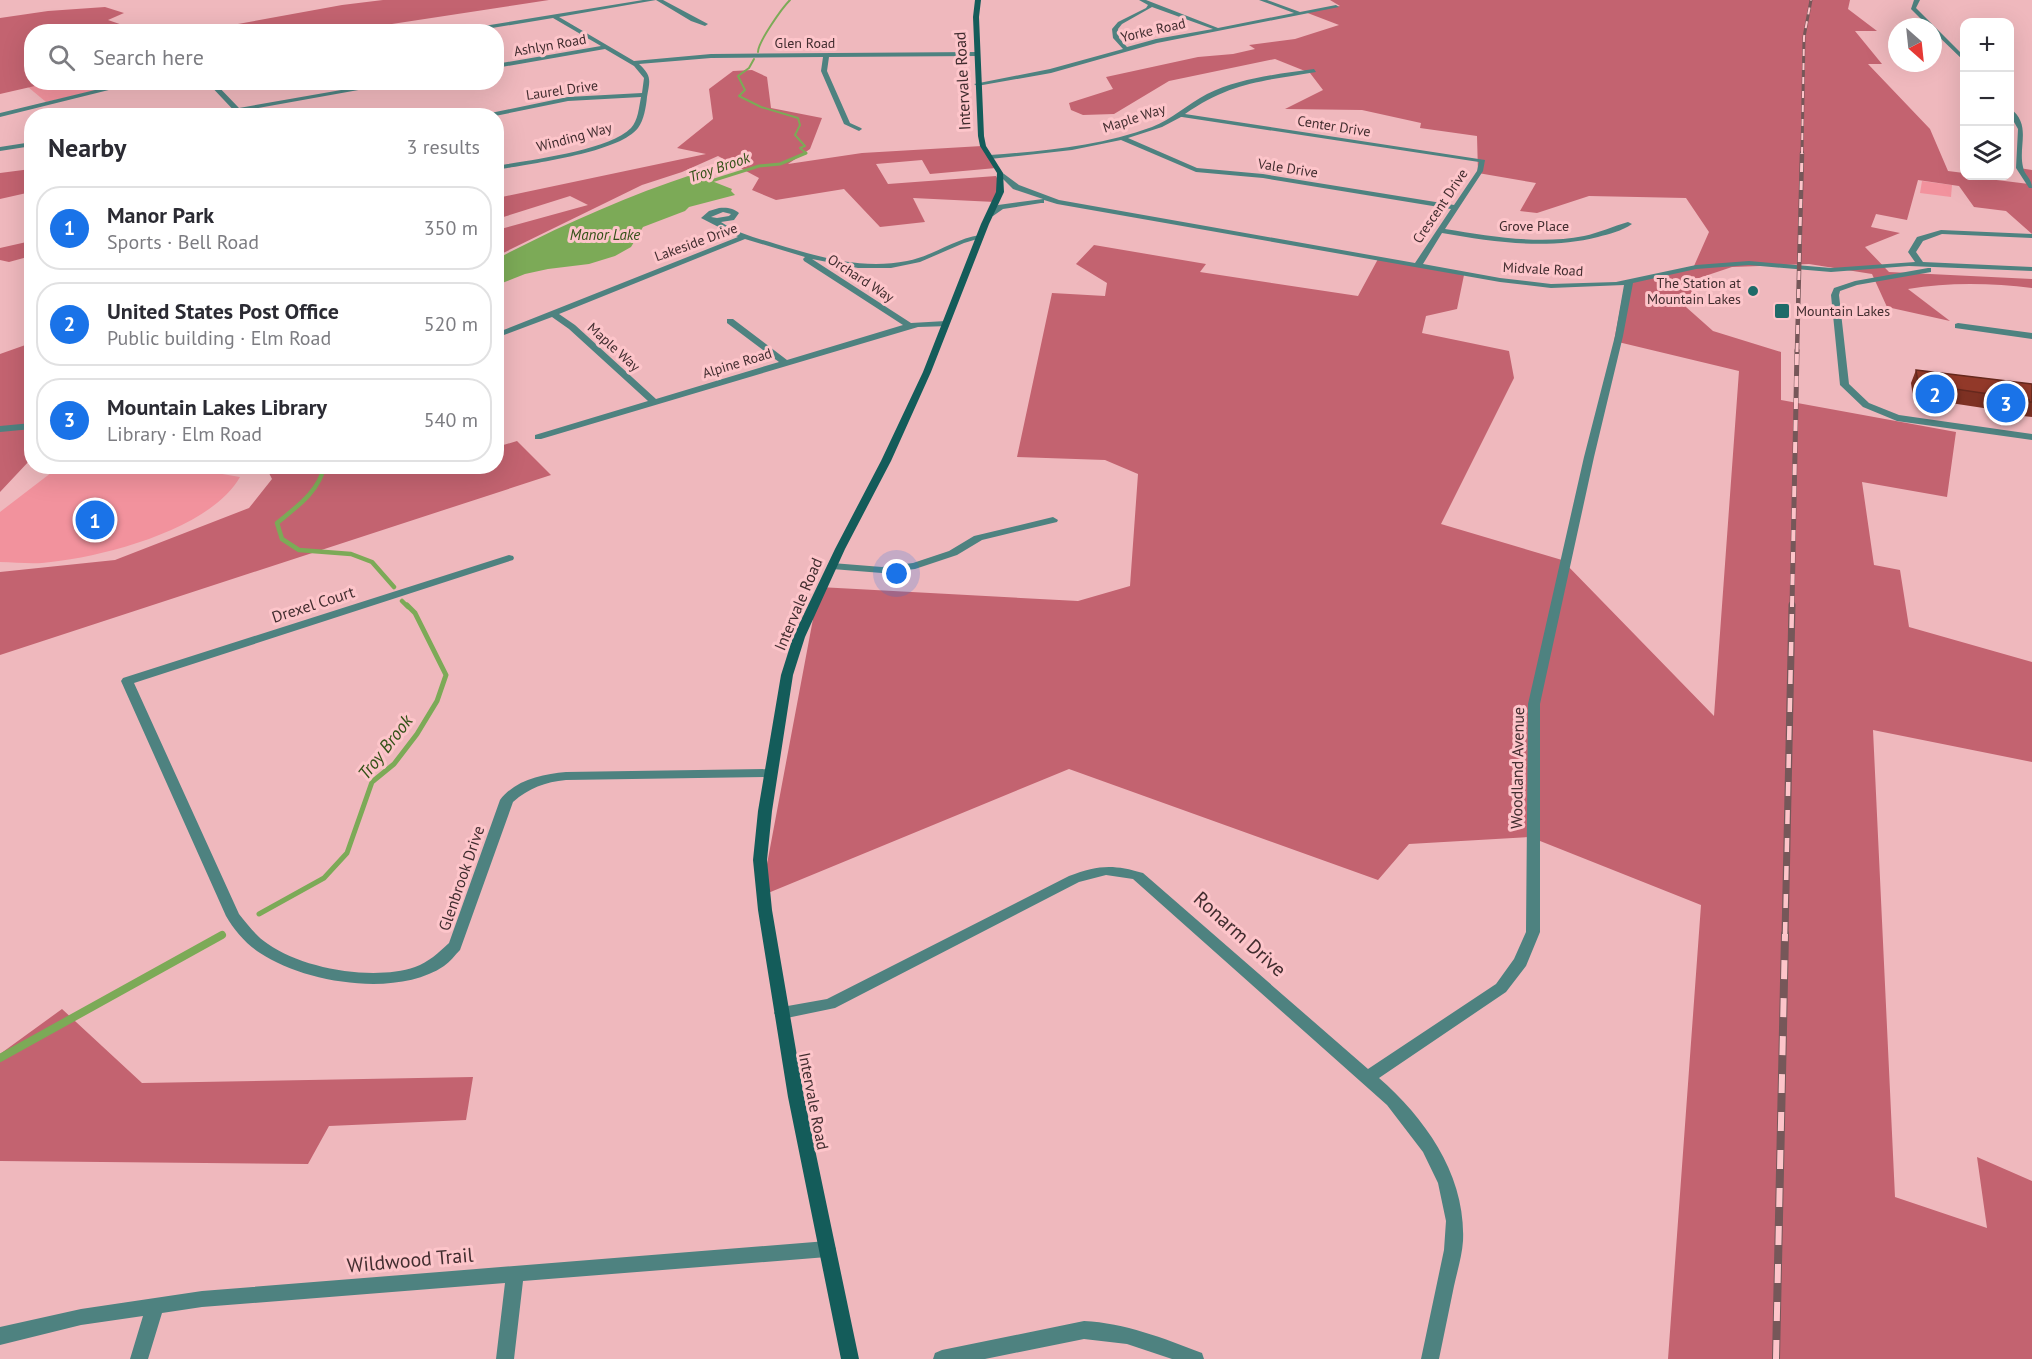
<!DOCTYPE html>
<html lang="en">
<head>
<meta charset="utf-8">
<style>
	:root { --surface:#fff; --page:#f7f7f7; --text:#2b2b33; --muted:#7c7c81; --line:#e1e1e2; --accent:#1a73e8 }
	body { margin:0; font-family:"PT Sans",sans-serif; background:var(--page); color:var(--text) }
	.controls { position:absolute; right:18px; top:18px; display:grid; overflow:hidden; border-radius:12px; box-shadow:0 6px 24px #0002 }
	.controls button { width:54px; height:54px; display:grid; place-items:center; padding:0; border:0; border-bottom:2px solid var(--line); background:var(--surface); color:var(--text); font:30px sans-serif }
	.compass { position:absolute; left:1888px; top:18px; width:54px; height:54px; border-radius:50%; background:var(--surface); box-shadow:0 6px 24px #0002; rotate:153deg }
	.you { position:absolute; left:897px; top:574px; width:21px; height:21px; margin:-15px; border:4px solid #fff; border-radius:50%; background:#1a73e8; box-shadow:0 0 0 9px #1a73e833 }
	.badge { display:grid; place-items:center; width:39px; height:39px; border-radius:50%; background:var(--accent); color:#fff; font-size:20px; font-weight:700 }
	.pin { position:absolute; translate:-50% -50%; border:3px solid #fff; box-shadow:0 2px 6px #0006 }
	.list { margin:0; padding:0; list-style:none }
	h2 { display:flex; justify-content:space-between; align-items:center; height:78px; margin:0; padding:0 24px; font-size:26px }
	h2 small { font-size:20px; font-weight:400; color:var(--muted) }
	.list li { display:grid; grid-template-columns:39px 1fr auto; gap:18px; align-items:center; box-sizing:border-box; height:84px; margin:0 12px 12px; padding:0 12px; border:2px solid var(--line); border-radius:24px }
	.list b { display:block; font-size:22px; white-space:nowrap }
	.list p { margin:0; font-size:20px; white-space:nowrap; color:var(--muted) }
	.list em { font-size:20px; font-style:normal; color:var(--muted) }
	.icon { flex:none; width:33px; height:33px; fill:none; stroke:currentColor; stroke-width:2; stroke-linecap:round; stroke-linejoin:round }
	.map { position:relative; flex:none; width:2032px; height:1359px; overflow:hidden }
	.search { position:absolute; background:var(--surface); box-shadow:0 6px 24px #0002; left:24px; top:24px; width:480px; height:66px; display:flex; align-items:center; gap:15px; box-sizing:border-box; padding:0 21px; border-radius:24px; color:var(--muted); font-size:22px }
	.panel { position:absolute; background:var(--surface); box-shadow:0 6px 24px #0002; left:24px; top:108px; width:480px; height:366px; border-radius:24px }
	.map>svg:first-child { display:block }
</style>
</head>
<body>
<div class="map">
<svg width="2032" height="1359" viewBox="0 0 2032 1359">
	<rect width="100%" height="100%" fill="#efb8bd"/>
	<path fill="#f2929d" d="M 47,82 L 128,83 L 46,102 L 28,87 Z
		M 1922,181 L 1952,185 L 1951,197 L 1920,193 Z
		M 60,466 L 181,467 L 240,477 C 210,530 100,558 42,563 C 28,564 14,562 0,562 L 0,512 Z"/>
	<path fill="#c36370" d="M 383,0 L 549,0 L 346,31 L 199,31 L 342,5 Z
		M 1330,0 L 1850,0 L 1848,9 L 1877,31 L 1855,31 L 1882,64 L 1868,64 L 1930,129 L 1948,171 L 1964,173 L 1964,176 L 2029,184 L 2019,168 L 2032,170 L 2032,234 L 2006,211 L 1974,207 L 1959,186 L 1918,180 L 1907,220 L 1876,214 L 1871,227 L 1900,233 L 1865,247 L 1889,272 L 2032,279 L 2032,288 C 1992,283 1948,282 1908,289 L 1950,321 L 1887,307 L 1872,274 L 1809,264 L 1732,267 L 1696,279 L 1686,307 L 1713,331 L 1781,352 L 1781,400 L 1956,432 L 1947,497 L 1862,482 L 1874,565 L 1900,570 L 1909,627 L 2032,662 L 2032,762 L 1873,730 L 1895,1197 L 1987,1228 L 1977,1157 L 2032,1181 L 2032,1359 L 1668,1359 L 1701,905 L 1530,837 L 1409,844 L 1378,880 L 1069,769 L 761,896 L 819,587 L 1078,601 L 1130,586 L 1138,474 L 1105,460 L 1017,457 L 1052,293 L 1105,296 L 1107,283 L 1076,264 L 1094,245 L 1206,264 L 1200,272 L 1358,296 L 1378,259 L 1464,275 L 1457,309 L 1426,316 L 1422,333 L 1509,351 L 1514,378 L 1441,524 L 1562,560 L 1714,716 L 1739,371 L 1614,341 L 1625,284 L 1694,266 L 1709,232 L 1686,198 L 1589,196 L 1537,213 L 1520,211 L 1536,183 L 1478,173 L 1477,136 L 1420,128 L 1421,123 L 1362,110 L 1285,109 L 1323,90 L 1310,73 L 1275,59 L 1169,81 L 1114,114 L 1083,115 L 1071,110 L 1069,103 L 1113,89 L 1106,77 L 1198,57 L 1233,54 L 1255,49 L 1249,45 L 1295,39 L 1339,25 L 1305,12 L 1340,6 Z
		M 105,7 L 124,13 L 108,20 L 137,30 L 160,27 L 168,31 L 32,32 L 32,82 L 48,83 L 0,94 L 0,18 L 48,11 Z
		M 752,70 L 767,77 L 771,108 L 822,118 L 810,149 L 788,164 L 862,153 L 982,146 L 996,168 L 930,174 L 922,160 L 876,164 L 888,184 L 996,176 L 999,182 L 995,202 L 913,198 L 925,222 L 880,227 L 844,189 L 776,200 L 752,190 L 759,178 L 718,156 L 682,172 L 642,185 L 497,256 L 497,230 L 588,205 L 570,196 L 497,219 L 497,198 L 706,154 L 677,148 L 713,119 L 709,89 L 733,71 Z
		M 31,169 L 31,192 L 0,199 L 0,173 Z
		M 31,241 L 31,256 L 9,262 L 0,260 L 0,248 Z
		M 31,343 L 31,459 L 0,492 L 0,354 Z
		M 497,440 L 500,446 L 517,441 L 551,475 L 0,655 L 0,572 L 115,560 L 249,508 L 272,479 L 266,467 L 496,466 Z
		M 62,1009 L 142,1083 L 473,1077 L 466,1120 L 329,1126 L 308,1164 L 0,1161 L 0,1054 Z"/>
	<path fill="#7caa57" d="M 694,174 L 732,189 L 731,191 L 735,195 L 689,207 L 685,211 L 643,227 L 631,247 L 615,256 L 589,264 L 548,269 L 525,274 L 497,285 L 497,259 L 510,252 C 569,222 630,195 694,174 Z"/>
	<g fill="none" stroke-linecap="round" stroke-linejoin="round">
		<path stroke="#7caa57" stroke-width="2" d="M 758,52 C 758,42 782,8 790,0
			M 754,59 L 749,68 L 738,76 L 745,90 L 739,96 L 761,107 L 798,118 L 800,125 L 795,135 L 805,146 L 800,148 L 806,153 L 803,154"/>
		<path stroke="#7caa57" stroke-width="3" d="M 705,183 L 759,166 L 780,164 L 806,153"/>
		<path stroke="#7caa57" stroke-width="4.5" d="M 324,466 C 320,491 295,508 277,523 L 282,539 L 299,550 L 351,554 L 372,562 L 394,587
			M 402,601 L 408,607"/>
		<path stroke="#7caa57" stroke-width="5" d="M 259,914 L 324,878 L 347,853 L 372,782 L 394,764 L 417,734 L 437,701 L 446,675 L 415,613 L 407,605"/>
		<path stroke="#7caa57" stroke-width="8" d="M 0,1058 L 222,935"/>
		<path fill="#4e8280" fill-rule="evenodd" d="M 643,0 L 656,0 L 559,17 L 634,61 L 711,54 L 976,52 L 979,54 L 976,56 L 829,57 L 827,71 L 850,123 L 861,128 L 862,129 L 859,131 L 844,124 L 821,71 L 823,57 L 711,58 L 639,64 C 652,76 650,80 647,97 C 646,107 644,120 638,128 C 619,153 528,164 496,170 L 496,166 C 529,160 608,151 631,128 C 638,121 639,107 641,97 L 568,101 L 495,116 L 481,115 L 568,97 L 642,93 L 644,78 L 634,66 L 605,49 L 496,68 L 496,64 L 601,46 L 553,18 L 468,32 L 453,31 Z
			M 656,0 L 663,0 L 708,24 L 705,26 L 691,21 Z
			M 1139,0 L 1146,0 L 1218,28 L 1294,13 L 1259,0 L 1267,0 L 1300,12 L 1336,5 L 1339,7 L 1157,43 L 1051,73 L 977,86 L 974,84 L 1050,69 L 1123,49 L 1113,38 L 1112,29 L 1118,22 L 1146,8 L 1148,5 ZM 1152,7 L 1213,29 L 1156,39 L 1127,47 L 1119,38 L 1118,29 L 1122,24 Z
			M 1914,0 L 1920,0 L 1916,8 L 1964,56 L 1964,61 L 1933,31 L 1933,27 L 1929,27 L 1911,9 Z
			M 1314,69 L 1316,72 C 1264,81 1231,82 1185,114 L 1485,160 L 1483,171 L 1445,229 C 1490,236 1538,245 1584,236 C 1599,233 1613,226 1628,222 L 1632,224 C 1622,231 1609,234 1598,237 C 1546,250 1494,242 1442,233 L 1423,264 L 1500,278 L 1551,284 L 1616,282 L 1696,265 L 1749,261 L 1831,268 L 1915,262 L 1908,252 L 1917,237 L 1941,230 L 2032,234 L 2032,238 L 1942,234 L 1923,241 L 1916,252 L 1923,262 L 2032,267 L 2032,271 L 1909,266 L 1831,272 L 1749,265 L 1696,269 L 1633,283 L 1623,336 L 1594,457 L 1540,704 L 1540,932 L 1526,966 L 1506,992 L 1379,1078 C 1426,1119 1466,1176 1463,1241 C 1462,1256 1457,1272 1454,1286 C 1449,1310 1444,1335 1439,1359 L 1421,1359 L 1444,1250 L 1446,1221 L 1438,1183 L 1423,1152 L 1387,1105 L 1133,879 L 1106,875 L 1079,882 L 835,1008 L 782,1019 L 777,1017 L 774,1013 L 777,1009 L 782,1007 L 827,999 L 1069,876 C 1098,865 1113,864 1143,873 L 1368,1069 L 1496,984 L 1514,959 L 1526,932 L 1528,704 L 1584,457 L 1615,336 L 1624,285 L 1551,288 L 1500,282 L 1057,204 L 1044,200 L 1044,203 L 1041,203 L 1003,209 L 993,216 L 986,214 L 998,205 L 1043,199 L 1013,189 L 997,173 L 1000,171 L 1019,185 L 1059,200 L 1415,263 L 1451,209 L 1263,178 L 1196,172 L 1121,140 L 1072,150 L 990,159 L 987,157 L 990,155 C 1044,151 1101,146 1152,127 C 1172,119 1188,104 1207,94 C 1240,78 1278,74 1314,69 ZM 1181,117 L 1182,117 L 1479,162 L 1477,171 L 1454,205 L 1263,174 L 1197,168 L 1128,138 L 1162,127 Z
			M 128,82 L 141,82 L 0,117 L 0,113 Z
			M 207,82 L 214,82 L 239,108 L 387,82 L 403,82 L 242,111 L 245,116 L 239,116 Z
			M 2010,108 C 2032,125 2018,145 2023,167 C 2024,175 2032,178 2032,188 L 2029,188 L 2016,168 L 2018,129 L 2010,115 Z
			M 32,142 L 32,146 L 0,151 L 0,147 Z
			M 719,208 C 726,207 734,208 739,213 L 734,220 L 721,222 C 738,234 757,238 776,244 C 819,257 862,270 907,261 C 933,256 954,239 980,235 L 984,237 L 964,243 L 920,262 L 891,268 L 858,268 L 812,259 L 911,323 L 946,321 L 949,322 L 949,326 L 918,327 L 541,439 L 535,439 L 535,435 L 648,401 L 569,329 L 552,317 L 496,338 L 496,333 L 738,237 L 701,218 L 709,211 ZM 723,212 L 731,214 L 729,216 L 717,218 L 711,217 ZM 745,239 L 805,257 L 803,259 L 804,261 L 903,325 L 787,360 L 733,319 L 727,319 L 727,323 L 779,362 L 656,399 L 575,325 L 559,314 Z
			M 1928,268 L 1931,268 L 1931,272 L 1857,285 L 1840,291 L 1839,295 L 1849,384 L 1869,403 L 1899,415 L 2032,434 L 2032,440 L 1897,421 L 1863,407 L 1840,385 L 1831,295 L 1834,288 L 1855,281 Z
			M 1958,323 L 2032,333 L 2032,339 L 1955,328 L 1955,324 Z
			M 32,423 L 32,429 L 0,432 L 0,426 Z
			M 1053,517 L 1058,520 L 1057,522 L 982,540 L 957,555 L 915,569 L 882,573 L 832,569 L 827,566 L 832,563 L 882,567 L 913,563 L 949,551 L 974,536 Z
			M 509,555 L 513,556 L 514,558 L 513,560 L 134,683 L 239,914 C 248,925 256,936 268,944 C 303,969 374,981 415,967 C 429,962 438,953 449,943 L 500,800 C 515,780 542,774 566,772 L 771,769 L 777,773 L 771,777 L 566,780 C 545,782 529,788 513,802 L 460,950 C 455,955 450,962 444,966 C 397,998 305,983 260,953 C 246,944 234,930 226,916 L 121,681 L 123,678 Z
			M 827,1241 L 833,1243 L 836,1249 L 833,1255 L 827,1257 L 523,1281 L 514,1359 L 496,1359 L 505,1283 L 202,1307 L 162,1313 L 148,1359 L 130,1359 L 143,1316 L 81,1325 L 0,1345 L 0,1327 L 81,1309 L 202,1291 Z
			M 1084,1321 C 1125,1323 1163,1338 1202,1353 L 1204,1359 L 1172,1359 L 1127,1344 L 1084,1339 L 985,1359 L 933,1359 L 935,1353 L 942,1350 Z"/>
		<path fill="#145c5a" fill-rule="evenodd" d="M 975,0 L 981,0 L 979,17 L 984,136 L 986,146 L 1003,173 L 1004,192 L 989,224 L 931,372 L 891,461 L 845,549 L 805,637 L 793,675 L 772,811 L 767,860 L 772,910 L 804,1097 L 859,1359 L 841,1359 L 788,1097 L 758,910 L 753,860 L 758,811 L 781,675 L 793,637 L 835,549 L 881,461 L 923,372 L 981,224 L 996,192 L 997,173 L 980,146 L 978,136 L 973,17 Z"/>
		<g stroke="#765759" stroke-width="3">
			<path id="rail-far4" d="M 1802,154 L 1804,37 L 1811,0"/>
		</g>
		<g stroke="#765759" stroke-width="4.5">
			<path id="rail-far3" d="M 1797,352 L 1802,153"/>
		</g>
		<g stroke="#765759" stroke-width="5">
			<path id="rail-far2" d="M 1792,607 L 1797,350"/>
		</g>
		<g stroke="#765759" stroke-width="7">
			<path id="rail-far1" d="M 1785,936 L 1792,605"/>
		</g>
		<g stroke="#765759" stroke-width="8">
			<path id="rail" d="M 1776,1359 L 1785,934"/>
		</g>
		<use href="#rail-far4" stroke="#fdc5ca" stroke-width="2" stroke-dasharray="7" stroke-linecap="butt"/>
		<use href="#rail-far3" stroke="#fdc5ca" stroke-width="3" stroke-dasharray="9" stroke-linecap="butt"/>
		<use href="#rail-far2" stroke="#fdc5ca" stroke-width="4" stroke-dasharray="11" stroke-linecap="butt"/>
		<use href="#rail-far1" stroke="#fdc5ca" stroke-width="4.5" stroke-dasharray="14" stroke-linecap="butt"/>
		<use href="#rail" stroke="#fdc5ca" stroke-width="6" stroke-dasharray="19" stroke-linecap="butt"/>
	</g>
	<path fill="#7e3123" d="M 1916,370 L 2032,384 L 2032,417 L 2023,416 L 2023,414 L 1944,402 L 1944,404 L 1913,397 L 1911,383 Z"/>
	<path fill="#923929" stroke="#66281d" stroke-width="1.5" d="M 1916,370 L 2032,384 L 2032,402 L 2029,402 L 2029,400 L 1949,388 L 1949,390 L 1918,383 Z"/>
	<g fill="#1e6a68" stroke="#fdc5ca" stroke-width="2">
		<circle cx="1753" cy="291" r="6"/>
		<rect x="1774" y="303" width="16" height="16" rx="3"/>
	</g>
	<g text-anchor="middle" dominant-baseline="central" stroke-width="6" stroke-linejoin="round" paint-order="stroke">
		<g font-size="14" fill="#422d2f" stroke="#fdc5ca">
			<text transform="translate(1153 30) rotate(-13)">Yorke Road</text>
			<text x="805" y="43">Glen Road</text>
			<text transform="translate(550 45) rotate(-10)">Ashlyn Road</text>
			<text transform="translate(562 90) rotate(-8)">Laurel Drive</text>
			<text transform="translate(1134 118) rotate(-18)">Maple Way</text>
			<text transform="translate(1334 126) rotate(9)">Center Drive</text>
			<text transform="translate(574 137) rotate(-15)">Winding Way</text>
			<text transform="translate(1288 168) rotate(9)">Vale Drive</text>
			<text transform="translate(1440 206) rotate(-56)">Crescent Drive</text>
			<text x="1534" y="226">Grove Place</text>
			<text transform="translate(696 242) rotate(-20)">Lakeside Drive</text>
			<text transform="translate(1543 269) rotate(3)">Midvale Road</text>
			<text transform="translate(861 278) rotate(33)">Orchard Way</text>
			<text transform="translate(614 347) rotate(42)">Maple Way</text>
			<text transform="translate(737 363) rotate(-17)">Alpine Road</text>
		</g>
		<g font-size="14" fill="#422d2f" stroke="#fdc5ca" text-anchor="end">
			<text x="1741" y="283">The Station at<tspan x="1741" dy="16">Mountain Lakes</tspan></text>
			<text x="1796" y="311" text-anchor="start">Mountain Lakes</text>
		</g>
		<g font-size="15" font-style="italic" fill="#335117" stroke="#fdc5ca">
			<text transform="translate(719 167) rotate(-19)">Troy Brook</text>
			<text x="605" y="234">Manor Lake</text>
		</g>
		<g font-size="16" fill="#422d2f" stroke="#fdc5ca">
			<text transform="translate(962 81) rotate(-93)">Intervale Road</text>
			<text transform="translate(313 604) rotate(-18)">Drexel Court</text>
			<text transform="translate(798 604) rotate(-67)">Intervale Road</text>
			<text transform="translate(1517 768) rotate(-89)">Woodland Avenue</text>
			<text transform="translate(461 878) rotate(-71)">Glenbrook Drive</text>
			<text transform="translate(814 1101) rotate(79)">Intervale Road</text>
		</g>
		<g font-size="18" font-style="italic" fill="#335117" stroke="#fdc5ca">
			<text transform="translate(385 747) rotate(-52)">Troy Brook</text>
		</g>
		<g font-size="20" fill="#422d2f" stroke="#fdc5ca">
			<text transform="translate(1240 934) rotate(42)">Ronarm Drive</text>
			<text transform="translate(410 1260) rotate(-5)">Wildwood Trail</text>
		</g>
	</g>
</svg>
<div class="controls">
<button>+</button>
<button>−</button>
<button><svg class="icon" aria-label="layers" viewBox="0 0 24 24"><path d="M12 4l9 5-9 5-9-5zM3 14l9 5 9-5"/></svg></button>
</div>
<svg class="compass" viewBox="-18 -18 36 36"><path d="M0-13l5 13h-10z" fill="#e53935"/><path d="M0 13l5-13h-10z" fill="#7c7c81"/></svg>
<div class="you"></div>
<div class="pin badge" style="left:95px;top:520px">1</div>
<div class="pin badge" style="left:1935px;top:394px">2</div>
<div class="pin badge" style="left:2006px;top:403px">3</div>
<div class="search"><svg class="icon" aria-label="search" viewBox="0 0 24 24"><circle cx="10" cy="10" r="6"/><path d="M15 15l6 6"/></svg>Search here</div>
<section class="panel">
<h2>Nearby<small>3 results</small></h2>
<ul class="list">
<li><span class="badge">1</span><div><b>Manor Park</b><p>Sports · Bell Road</p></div><em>350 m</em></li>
<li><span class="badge">2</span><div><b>United States Post Office</b><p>Public building · Elm Road</p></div><em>520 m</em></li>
<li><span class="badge">3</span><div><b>Mountain Lakes Library</b><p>Library · Elm Road</p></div><em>540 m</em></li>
</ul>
</section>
</div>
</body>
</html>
